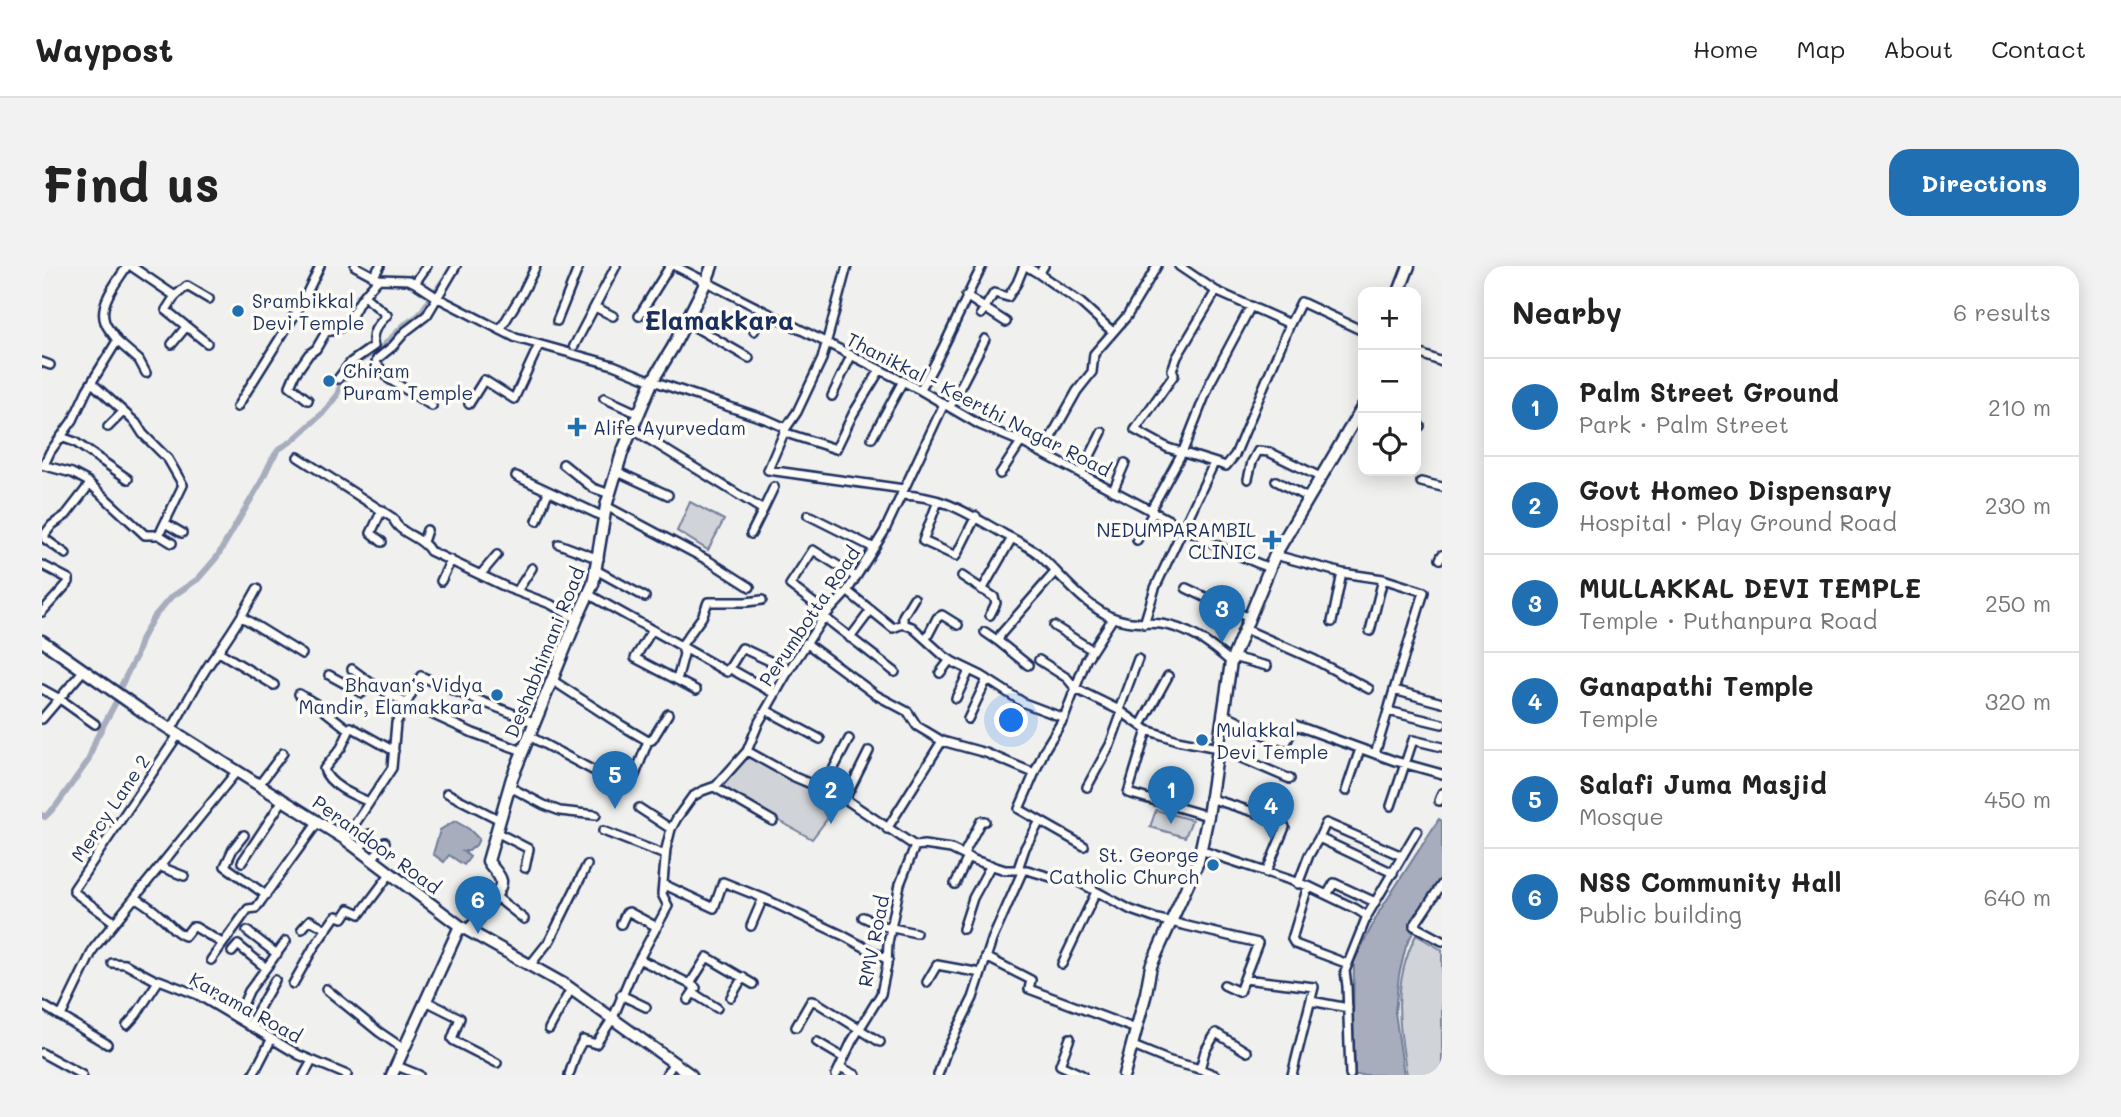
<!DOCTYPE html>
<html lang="en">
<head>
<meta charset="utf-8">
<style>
	:root { --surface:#fff; --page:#f2f2f2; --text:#222; --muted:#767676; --line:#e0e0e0; --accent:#1f6fb2 }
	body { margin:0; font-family:Mali,sans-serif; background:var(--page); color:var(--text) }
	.controls { position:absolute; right:21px; top:21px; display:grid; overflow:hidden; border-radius:14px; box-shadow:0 4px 18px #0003 }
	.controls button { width:63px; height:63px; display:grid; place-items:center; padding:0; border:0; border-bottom:2px solid var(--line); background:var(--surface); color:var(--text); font:35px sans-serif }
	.you { position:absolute; left:970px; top:455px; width:24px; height:24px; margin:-18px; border:5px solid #fff; border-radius:50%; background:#1a73e8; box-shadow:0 0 0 10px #1a73e833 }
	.badge { display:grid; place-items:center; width:46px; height:46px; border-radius:50%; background:var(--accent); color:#fff; font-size:23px; font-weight:700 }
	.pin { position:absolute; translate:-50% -58px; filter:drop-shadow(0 2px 4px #0008) }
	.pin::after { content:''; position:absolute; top:37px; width:24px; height:21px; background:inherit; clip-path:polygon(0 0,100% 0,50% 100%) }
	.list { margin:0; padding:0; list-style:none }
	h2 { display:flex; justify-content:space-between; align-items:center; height:91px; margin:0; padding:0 28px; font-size:30px }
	h2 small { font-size:23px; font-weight:400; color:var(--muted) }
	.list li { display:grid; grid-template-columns:46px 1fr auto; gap:21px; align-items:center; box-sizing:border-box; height:98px; padding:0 28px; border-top:2px solid var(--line) }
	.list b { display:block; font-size:26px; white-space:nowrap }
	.list p { margin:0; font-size:23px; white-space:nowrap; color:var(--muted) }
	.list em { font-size:23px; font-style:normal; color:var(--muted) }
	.icon { flex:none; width:38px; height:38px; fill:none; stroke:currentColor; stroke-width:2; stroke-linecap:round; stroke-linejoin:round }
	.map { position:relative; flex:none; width:1400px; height:809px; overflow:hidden; border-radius:21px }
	header { display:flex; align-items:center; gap:42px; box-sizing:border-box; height:98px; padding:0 35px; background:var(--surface); border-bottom:2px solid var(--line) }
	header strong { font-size:33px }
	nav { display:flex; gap:38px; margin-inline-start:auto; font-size:24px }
	.intro { display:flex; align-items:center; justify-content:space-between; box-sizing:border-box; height:168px; padding:0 42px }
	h1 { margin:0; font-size:49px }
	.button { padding:18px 32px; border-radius:21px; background:var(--accent); color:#fff; font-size:24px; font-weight:700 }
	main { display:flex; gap:42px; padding:0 42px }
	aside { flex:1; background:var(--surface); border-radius:21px; box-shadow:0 4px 18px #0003 }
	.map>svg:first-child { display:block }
</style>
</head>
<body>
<header>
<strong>Waypost</strong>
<nav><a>Home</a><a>Map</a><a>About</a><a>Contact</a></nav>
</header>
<div class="intro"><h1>Find us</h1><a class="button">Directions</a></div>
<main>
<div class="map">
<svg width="1400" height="809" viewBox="0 0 1400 809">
	<rect width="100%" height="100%" fill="#f0f0ee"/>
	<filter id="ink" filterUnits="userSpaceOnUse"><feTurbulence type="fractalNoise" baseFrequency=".0143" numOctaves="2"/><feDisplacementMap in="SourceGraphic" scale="14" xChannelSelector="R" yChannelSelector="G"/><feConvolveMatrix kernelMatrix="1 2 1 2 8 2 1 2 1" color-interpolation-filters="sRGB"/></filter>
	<g filter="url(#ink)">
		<path fill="#d0d3d8" stroke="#76819b" stroke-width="2" d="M 648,236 L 682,254 L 666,284 L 635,265 Z
			M 705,489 L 798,536 L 770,573 L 678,522 Z
			M 1114,544 L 1150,554 L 1143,571 L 1108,561 Z
			M 1374,669 L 1400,684 L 1400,809 L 1365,809 C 1356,758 1350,717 1374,669 Z"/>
		<path fill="#a7adbd" stroke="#6f7b97" stroke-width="2" d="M 1397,553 L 1400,555 L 1400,619 L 1384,641 L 1364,680 L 1357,709 L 1353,746 L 1362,809 L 1313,809 L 1311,761 L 1312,696 L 1337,646 Z
			M 413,555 L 427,563 L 437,573 L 434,579 L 427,585 L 421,585 L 428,591 L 422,599 L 407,589 L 402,596 L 391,588 L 398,564 Z"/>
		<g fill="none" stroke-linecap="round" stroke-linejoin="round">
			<path stroke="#a7adbd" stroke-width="6" d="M 0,549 L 3,551 L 14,540 L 46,495 L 54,473 L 74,436 L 79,420 L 94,390 L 100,372 L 111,352 L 128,332 L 156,313 L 175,291 L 219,216 L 230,193 L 237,183 L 250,175 L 280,148 L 294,131 L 299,118 L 312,98 L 338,83 L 362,59 L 377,49 L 402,13"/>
			<g stroke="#1b2f5e" stroke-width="12">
				<path id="street" d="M 89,0 L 133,30 L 145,20 L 167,33
					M 313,0 L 337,13 L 367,14 L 373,17 L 396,32 L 474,72 L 571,99 L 608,114 L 726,154 L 744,162 L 755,146 L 780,93 L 805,0
					M 633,0 L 878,124 L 938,159 L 979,176 L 1182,283 L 1227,302
					M 984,0 L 997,8 L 1002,0
					M 1137,0 L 1174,25 L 1248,58 L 1259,36 L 1321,65
					M 0,4 L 3,0
					M 997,8 L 1039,37 L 1071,66
					M 331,11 L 338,0
					M 373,17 L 385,0
					M 1174,25 L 1135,91 L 1130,104 L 1132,109 L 1093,164 L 1126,182 L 1184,200 L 1193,189 L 1248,58
					M 133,30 L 124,44 L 165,77
					M 924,30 L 964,56
					M 553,41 L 571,50
					M 939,48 L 952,27 L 966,31 L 975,17 L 982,0
					M 597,50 L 628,0
					M 515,55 L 537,0
					M 644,56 L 707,92
					M 458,64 L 481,26 L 494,0
					M 712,65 L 722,46
					M 75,75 L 97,94 L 104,107
					M 130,78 L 144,61
					M 532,80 L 574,0
					M 1374,86 L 1400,96
					M 0,96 L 8,99
					M 296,113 L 309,96 L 332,80 C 328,66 336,59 345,49 L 322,30
					M 878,124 C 902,85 919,41 940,0
					M 790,130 L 809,90
					M 562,132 L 597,148
					M 266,134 L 248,120 L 253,108 L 267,88 L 274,83 L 284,66 C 303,63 306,57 314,42 C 319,31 329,21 337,13
					M 427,138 L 442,114 L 472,133 L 497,79
					M 390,140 L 347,113 L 334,97 L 335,93 L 351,80 L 364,65 L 385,49 L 414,0
					M 195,141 L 260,37 L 278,0
					M 908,141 L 943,73
					M 1374,158 L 1378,160
					M 66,161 L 81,146
					M 744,162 L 726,204 L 862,223
					M 590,163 L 721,244 L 732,221
					M 747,168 L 794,183 L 811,148 L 838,104
					M 19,171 L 33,176 L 86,213
					M 830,172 L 861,115
					M 1000,187 L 1035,125 L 1050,106 L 1052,88 L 1085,50 L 1115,0
					M 256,191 L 351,252 C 357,269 380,270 388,285 L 468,323 L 508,338 L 535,353
					M 521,198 L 551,222 L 568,228
					M 0,199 L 30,207 L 45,215 L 103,269 L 117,269 L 141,219 L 126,193 L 101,168 L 94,157 L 50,117
					M 2,199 L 8,186 L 31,154 L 45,124 L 75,75 C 72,68 65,63 63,56 C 56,37 76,15 85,0
					M 574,205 L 626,229
					M 958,208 L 979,176
					M 1039,208 L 1060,166
					M 474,210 L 562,251
					M 1206,213 L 1210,196 L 1216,185 L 1227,186 L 1278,211
					M 1234,215 L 1266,232
					M 1379,216 L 1400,221
					M 1071,225 L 1083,197
					M 859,229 C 903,230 926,248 962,268 C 973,274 985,279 995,287 C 1019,308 1037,335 1067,350 C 1084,358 1101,356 1119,358 C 1147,362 1168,378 1189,396
					M 896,235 L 881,275 L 914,290 L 934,250
					M 564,240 L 667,295 L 708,321
					M 340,244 L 329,267 L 340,276
					M 1108,245 L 1141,185 L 1168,117 L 1209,40
					M 766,249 L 832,282
					M 495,255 L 506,226
					M 123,257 L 140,267
					M 709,268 L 721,244
					M 117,269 L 130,277
					M 1095,274 L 1111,247
					M 381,276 L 385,264
					M 517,278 L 557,293
					M 24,288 L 3,273 L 3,268 L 10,259 L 24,249 L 48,218
					M 1233,289 L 1300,307 L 1341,313 L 1382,326 L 1352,424 L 1400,437
					M 1398,293 L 1400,289
					M 0,299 L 27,313 L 27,316 L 0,346
					M 554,304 L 603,331
					M 439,308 L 455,289
					M 920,310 L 952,331 L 954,337 L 948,349
					M 399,315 L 409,294
					M 1144,322 L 1207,352
					M 940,324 L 970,272
					M 475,325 L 490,302
					M 805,325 L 851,362 L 861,358 L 870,361 L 902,390 L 911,396 L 940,410 L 982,437 L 1022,452
					M 546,328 L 639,380 L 660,351 L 666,336 L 705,336 L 720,334
					M 785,347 L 748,319 L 771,284 L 814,311
					M 200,351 L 260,388
					M 782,351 L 853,406
					M 1290,356 L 1300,307
					M 861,358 L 861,350 L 872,332
					M 1102,358 L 1113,322 L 1172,197
					M 1012,360 L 1050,384
					M 1203,363 L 1273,394 L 1327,423
					M 610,364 L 593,392 L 654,424
					M 1328,365 L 1341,313
					M 943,366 L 956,375
					M 808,372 L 829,344
					M 884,373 L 895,352 L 900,349 L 916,359
					M 764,377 L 834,429 L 866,446 L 875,460 L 900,475 L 944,487 L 992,507
					M 639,380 L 685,406 L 700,382 L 747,404
					M 177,386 L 232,419
					M 1190,391 L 1225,400
					M 997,394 L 1025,412 L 1034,423 L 1077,444 L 1105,464 L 1135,474 L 1176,482 L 1248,513
					M 986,399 L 956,375 L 959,368 L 1013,306
					M 687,402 L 733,428
					M 310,403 L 329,417 L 365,438
					M 898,407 L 908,394
					M 287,409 L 320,427 L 329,417
					M 510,414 L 579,459 L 606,475 L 610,474 L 626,448
					M 635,414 L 642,388 L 640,381
					M 0,423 L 18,433 L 53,458
					M 1352,424 L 1346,445 L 1400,458
					M 257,428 L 274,438 L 307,464
					M 914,432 L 927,405
					M 381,444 L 431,467 L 481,485
					M 724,444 L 778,473
					M 1077,444 L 1096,393
					M 1180,448 C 1203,454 1220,473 1245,475 L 1253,459 L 1353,495 L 1400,508
					M 0,453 L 41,405
					M 926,453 L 945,413
					M 1099,459 L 1126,410
					M 129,464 C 142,442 154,418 168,397 C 185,373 201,349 215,323
					M 1105,464 L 1086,527 L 1166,550
					M 487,470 L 556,507
					M 705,485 L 750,510 L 800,531 L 873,580 L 882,579 L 909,583 L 932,594 L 963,604 L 985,604 L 1012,612 L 1031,613 L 1089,644 L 1112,652 L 1216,677 L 1202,713
					M 1333,488 L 1346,445
					M 593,509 L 606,475
					M 217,519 L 241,487
					M 468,521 L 502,539 L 518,545 L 554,549
					M 672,521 L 731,555
					M 1045,521 L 1068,479 L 1080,446
					M 781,523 L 807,473
					M 1304,525 L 1318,483
					M 405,527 L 458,554
					M 1167,532 L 1231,552 L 1243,561 L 1224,607
					M 803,533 L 827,485
					M 1397,535 L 1400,527
					M 327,536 C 313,530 286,519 282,503 L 299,482 L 309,461 L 352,485
					M 1349,540 L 1371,474 L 1400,481
					M 597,542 L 629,563
					M 845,563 L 900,475
					M 561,565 L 623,589
					M 454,566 L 487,583 L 483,602
					M 202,569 L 191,583 L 183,600 L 224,629
					M 1277,572 L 1284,557 L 1360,590
					M 303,573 L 350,502 L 354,457 L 379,410 C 416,428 455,440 493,457
					M 1042,580 L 977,543 L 1003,483 L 1022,452 L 1044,394 L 1071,352
					M 317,584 L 328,568
					M 1158,584 L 1266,620 L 1314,643 L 1325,650
					M 921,589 L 939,555 L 943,555
					M 330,594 L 343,576
					M 200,596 L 241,534
					M 119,601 L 142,610
					M 976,603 L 983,582 L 998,555
					M 621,618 L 672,642 L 681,616 L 721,632 L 709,660
					M 913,618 L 926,591
					M 1256,618 L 1267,589 L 1277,572 L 1351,607
					M 1400,618 L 1372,660 L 1400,675
					M 1266,620 L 1250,673 L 1253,678 L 1306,698
					M 1285,629 L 1292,617 L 1333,636
					M 453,630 L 482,653
					M 94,632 C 102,637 110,642 117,649 C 127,656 131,666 143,670 L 150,661 L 153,661 L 180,677
					M 721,632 L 800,669 L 846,694
					M 821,651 L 841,660 L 874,667
					M 72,656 L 32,626 L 32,623 L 136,469
					M 579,658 L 584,647 L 587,646 L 615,661
					M 260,663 L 268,654 L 284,663
					M 921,663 L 931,632 L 949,599
					M 205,665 L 235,688
					M 190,686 L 196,679 L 224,702
					M 944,691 L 989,714 L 987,723 L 1094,763
					M 597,693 L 648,718 L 665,691 L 711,718
					M 169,694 L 206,643 L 214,642 L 276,556
					M 70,697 L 83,698 L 115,715
					M 1020,698 L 1054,626
					M 488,699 L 508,674 L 545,599
					M 885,716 L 895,699 L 939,707
					M 251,718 L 272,681 L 293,651 L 295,650 L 301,652 L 307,643 L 318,648 L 348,608
					M 1182,719 L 1197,726 L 1202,713 L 1272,721 L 1250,809
					M 284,723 L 337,766 L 362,783
					M 651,727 L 675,742
					M 579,729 L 604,741
					M 689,731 L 701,711
					M 646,734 L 654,722 L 648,718
					M 384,735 L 418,752 L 410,773 L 412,775 L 455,797
					M 1269,735 L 1306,742
					M 0,739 L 65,778
					M 19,750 L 52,682 L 195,505
					M 195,752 L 207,725 L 244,675
					M 85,759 L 94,749 L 117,714 L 156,729 L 257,789 L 305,809
					M 207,760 L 233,714
					M 754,761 L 769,735 L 774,736 L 838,776
					M 507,763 L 529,723
					M 1028,772 L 1018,799 L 1040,809
					M 775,776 L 802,792
					M 1091,780 L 1128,795 L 1158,803 L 1173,809
					M 0,787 L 40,809
					M 355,800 L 377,809
					M 798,801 L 814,809
					M 1158,803 L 1163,785 L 1174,767 L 1205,786
					M 211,809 L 229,774
					M 262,809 L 270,795
					M 527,809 L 535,785 L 541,774 L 554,778 L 571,752 L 590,706 L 626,640 L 620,628 L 624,583 L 629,563 L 635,552 L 650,531 L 660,525 L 674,520 L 705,485 L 717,456 L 747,404 L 782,351 L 804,327 L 842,266 L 902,138
					M 624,809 L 632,796
					M 794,809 L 810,775 L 839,728 L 845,699 L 846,677 L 858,618 L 873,580
					M 896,809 L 904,786 L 931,732 L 950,674 L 981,604
					M 1308,809 L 1305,720 L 1303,705 L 1325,650 L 1375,565"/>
			</g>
			<g stroke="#1b2f5e" stroke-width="15">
				<path id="secondary" d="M 1357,26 L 1367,0
					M 0,375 L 107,450 L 303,573 L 418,660 L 525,720 L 649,809
					M 427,664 C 434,655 461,625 459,615 C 458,608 449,601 446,595 L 470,512 L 535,353 L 551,318 L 564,240 L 580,187 L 611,114 L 631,81 L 664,16 L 670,0
					M 350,809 L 418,660
					M 1082,809 L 1104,727 L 1109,700 L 1156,596 L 1166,550 L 1189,396 L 1233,289 L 1321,140"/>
			</g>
			<use href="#street" stroke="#fdfcf7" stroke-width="7"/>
			<use href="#secondary" stroke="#fdfcf7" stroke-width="10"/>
		</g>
	</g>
	<g fill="#1f6fb2" stroke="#fdfcf7" stroke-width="2.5">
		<circle cx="196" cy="45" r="7"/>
		<circle cx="287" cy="115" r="7"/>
		<path d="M531.5 150.5h7v7h7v7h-7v7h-7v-7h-7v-7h7z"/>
		<path d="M1226.5 263.5h7v7h7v7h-7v7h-7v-7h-7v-7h7z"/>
		<circle cx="455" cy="429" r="7"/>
		<circle cx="1160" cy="474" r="7"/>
		<circle cx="1171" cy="599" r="7"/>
	</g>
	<g text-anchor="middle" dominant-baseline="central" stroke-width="7" stroke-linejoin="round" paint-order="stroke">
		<g font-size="19" fill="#1b2f5e" stroke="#fdfcf7" text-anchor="start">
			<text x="210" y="34">Srambikkal<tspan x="210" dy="22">Devi Temple</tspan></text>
			<text x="301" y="104">Chiram<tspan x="301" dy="22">Puram Temple</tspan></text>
			<text x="551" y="161">Alife Ayurvedam</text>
			<text x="1214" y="263" text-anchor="end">NEDUMPARAMBIL<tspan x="1214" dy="22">CLINIC</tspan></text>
			<text x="441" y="418" text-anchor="end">Bhavan's Vidya<tspan x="441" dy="22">Mandir, Elamakkara</tspan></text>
			<text x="1174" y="463">Mulakkal<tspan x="1174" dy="22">Devi Temple</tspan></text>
			<text x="1157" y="588" text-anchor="end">St. George<tspan x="1157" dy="22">Catholic Church</tspan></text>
		</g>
		<g font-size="19" fill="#1b2f5e" stroke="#fdfcf7">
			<text transform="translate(937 138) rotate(27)">Thanikkal - Keerthi Nagar Road</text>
			<text transform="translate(767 350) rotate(-56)">Perumbotta Road</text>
			<text transform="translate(502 386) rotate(-68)">Deshabhimani Road</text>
			<text transform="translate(68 542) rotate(-56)">Mercy Lane 2</text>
			<text transform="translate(335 578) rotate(36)">Perandoor Road</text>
			<text transform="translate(831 675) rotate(-79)">RMV Road</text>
			<text transform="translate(204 741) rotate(29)">Karama Road</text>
		</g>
		<g font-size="26" font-weight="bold" fill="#1b2f5e" stroke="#fdfcf7">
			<text x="677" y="54">Elamakkara</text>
		</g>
	</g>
</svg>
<div class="controls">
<button>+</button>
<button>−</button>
<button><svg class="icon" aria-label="locate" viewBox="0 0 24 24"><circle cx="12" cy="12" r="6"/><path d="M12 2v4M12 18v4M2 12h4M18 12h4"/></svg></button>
</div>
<div class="you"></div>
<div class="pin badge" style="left:1129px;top:558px">1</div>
<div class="pin badge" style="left:789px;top:558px">2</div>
<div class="pin badge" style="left:1180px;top:377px">3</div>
<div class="pin badge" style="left:1229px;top:574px">4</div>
<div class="pin badge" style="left:573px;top:543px">5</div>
<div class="pin badge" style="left:436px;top:668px">6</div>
</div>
<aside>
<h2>Nearby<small>6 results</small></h2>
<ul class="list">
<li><span class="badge">1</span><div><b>Palm Street Ground</b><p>Park · Palm Street</p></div><em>210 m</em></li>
<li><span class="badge">2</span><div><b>Govt Homeo Dispensary</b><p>Hospital · Play Ground Road</p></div><em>230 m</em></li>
<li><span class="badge">3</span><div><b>MULLAKKAL DEVI TEMPLE</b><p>Temple · Puthanpura Road</p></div><em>250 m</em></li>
<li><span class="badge">4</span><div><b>Ganapathi Temple</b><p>Temple</p></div><em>320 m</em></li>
<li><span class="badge">5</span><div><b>Salafi Juma Masjid</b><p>Mosque</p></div><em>450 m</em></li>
<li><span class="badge">6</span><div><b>NSS Community Hall</b><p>Public building</p></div><em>640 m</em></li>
</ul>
</aside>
</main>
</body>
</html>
